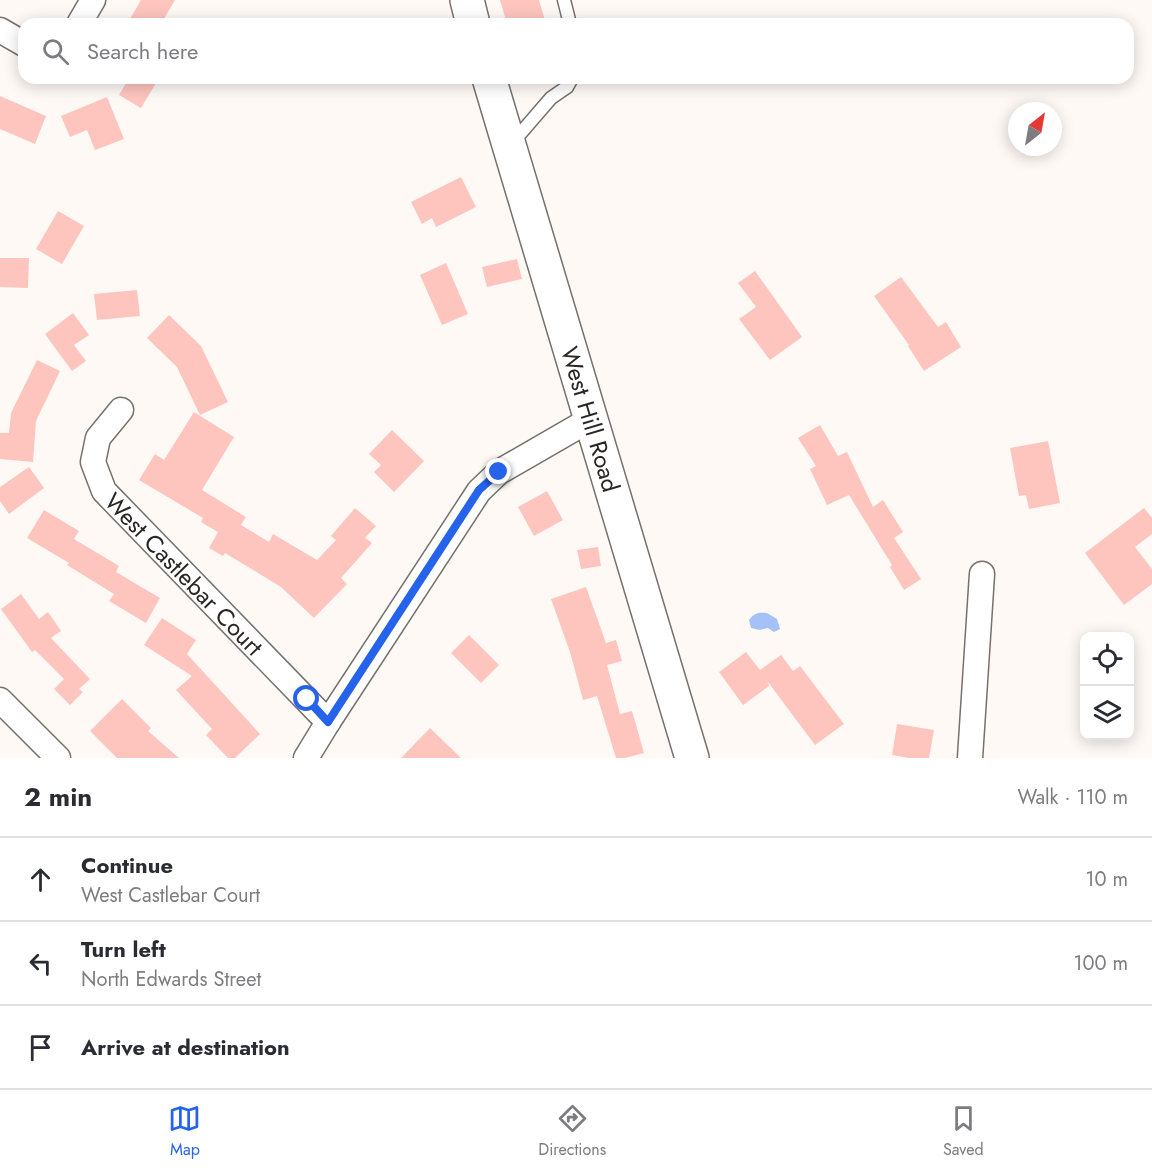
<!DOCTYPE html>
<html lang="en">
<head>
<meta charset="utf-8">
<style>
	:root { --surface:#fff; --page:#f7f7f7; --text:#2b2b33; --muted:#7c7c81; --line:#e1e1e2; --accent:#2563eb }
	body { margin:0; font-family:Jost,sans-serif; background:var(--page); color:var(--text) }
	.controls { position:absolute; right:18px; bottom:18px; display:grid; overflow:hidden; border-radius:12px; box-shadow:0 3px 15px #0003 }
	.controls button { width:54px; height:54px; display:grid; place-items:center; padding:0; border:0; border-bottom:2px solid var(--line); background:var(--surface); color:var(--text); font:30px sans-serif }
	.compass { position:absolute; left:1008px; top:102px; width:54px; height:54px; border-radius:50%; background:var(--surface); box-shadow:0 3px 15px #0003; rotate:31deg }
	.stop { position:absolute; width:18px; height:18px; margin:-14px; border:4px solid #2563eb; border-radius:50%; background:#fff }
	.stop.end { background:#2563eb; border-color:#fff; box-shadow:0 2px 6px #0008 }
	.list { margin:0; padding:0; list-style:none }
	h2 { display:flex; justify-content:space-between; align-items:center; height:78px; margin:0; padding:0 24px; font-size:26px }
	h2 small { font-size:20px; font-weight:400; color:var(--muted) }
	.list li { display:grid; grid-template-columns:39px 1fr auto; gap:18px; align-items:center; box-sizing:border-box; height:84px; padding:0 24px; border-top:2px solid var(--line) }
	.list b { display:block; font-size:22px; white-space:nowrap }
	.list p { margin:0; font-size:20px; white-space:nowrap; color:var(--muted) }
	.list em { font-size:20px; font-style:normal; color:var(--muted) }
	.icon { flex:none; width:33px; height:33px; fill:none; stroke:currentColor; stroke-width:2; stroke-linecap:round; stroke-linejoin:round }
	.map { position:relative; flex:none; width:1152px; height:758px; overflow:hidden }
	.search { position:absolute; background:var(--surface); box-shadow:0 3px 15px #0003; left:18px; right:18px; top:18px; height:66px; display:flex; align-items:center; gap:15px; box-sizing:border-box; padding:0 21px; border-radius:18px; color:var(--muted); font-size:22px }
	.sheet { height:330px; background:var(--surface) }
	nav { display:flex; justify-content:space-around; align-items:center; box-sizing:border-box; height:84px; border-top:2px solid var(--line); background:var(--surface); font-size:16px; color:var(--muted) }
	nav a { display:grid; justify-items:center; gap:3px }
	nav .on { color:var(--accent) }
	.map>svg:first-child { display:block }
</style>
</head>
<body>
<div class="map">
<svg width="1152" height="758" viewBox="0 0 1152 758">
	<rect width="100%" height="100%" fill="#fff9f6"/>
	<path fill="#a4c2f8" d="M 767,613 L 777,619 L 780,629 L 774,632 L 768,628 L 759,630 L 751,628 L 749,620 C 754,613 759,612 767,613 Z"/>
	<path fill="#fec5bf" d="M 141,0 L 175,0 L 161,24 L 138,24 L 130,19 Z
		M 500,0 L 539,0 L 546,24 L 507,24 Z
		M 129,78 L 159,78 L 141,108 L 119,95 Z
		M 0,96 L 46,116 L 35,144 L 0,129 Z
		M 107,97 L 124,139 L 95,150 L 87,130 L 70,137 L 61,116 Z
		M 461,177 L 476,207 L 436,227 L 432,218 L 422,224 L 411,202 Z
		M 58,211 L 84,226 L 62,264 L 36,249 Z
		M 0,258 L 29,258 L 28,288 L 0,287 Z
		M 517,259 L 522,279 L 487,287 L 482,267 Z
		M 446,263 L 468,314 L 442,325 L 420,275 Z
		M 755,271 L 802,337 L 770,360 L 739,319 L 756,307 L 738,283 Z
		M 901,277 L 938,327 L 946,322 L 961,347 L 924,371 L 908,346 L 909,345 L 874,296 Z
		M 137,290 L 140,316 L 97,320 L 94,294 Z
		M 73,313 L 89,335 L 74,345 L 86,361 L 72,371 L 45,334 Z
		M 169,315 L 201,346 L 228,402 L 200,415 L 177,367 L 147,338 Z
		M 37,360 L 60,371 L 36,421 L 33,462 L 0,459 L 0,433 L 9,433 L 11,413 Z
		M 194,412 L 234,437 L 202,490 L 246,517 L 241,525 L 269,542 L 273,534 L 317,560 L 336,540 L 331,536 L 355,508 L 376,526 L 365,538 L 372,543 L 341,578 L 347,584 L 314,618 L 281,587 L 225,553 L 223,556 L 209,548 L 218,532 L 201,522 L 203,518 L 139,480 L 155,454 L 164,460 Z
		M 820,425 L 838,456 L 847,452 L 873,507 L 883,500 L 903,532 L 894,538 L 921,579 L 904,590 L 890,567 L 892,565 L 849,495 L 827,505 L 810,469 L 816,466 L 798,438 Z
		M 392,430 L 424,461 L 394,492 L 374,472 L 381,465 L 369,454 Z
		M 1048,441 L 1060,503 L 1029,509 L 1026,495 L 1019,496 L 1010,448 Z
		M 29,467 L 44,488 L 9,514 L 0,501 L 0,487 Z
		M 547,491 L 563,520 L 534,536 L 518,507 Z
		M 1144,508 L 1152,518 L 1152,534 L 1135,547 L 1152,569 L 1152,584 L 1124,605 L 1085,553 Z
		M 44,510 L 79,531 L 74,539 L 119,566 L 116,572 L 160,598 L 146,623 L 109,601 L 114,594 L 67,565 L 69,563 L 27,538 Z
		M 598,547 L 601,566 L 581,569 L 577,550 Z
		M 586,587 L 606,643 L 616,640 L 622,661 L 607,665 L 620,714 L 632,711 L 644,753 L 625,758 L 616,758 L 597,696 L 583,700 L 570,652 L 551,599 Z
		M 21,594 L 39,619 L 48,612 L 61,631 L 51,638 L 90,679 L 79,689 L 83,692 L 70,705 L 54,689 L 64,679 L 35,650 L 32,652 L 1,609 Z
		M 162,618 L 196,640 L 187,654 L 260,734 L 235,758 L 228,758 L 206,735 L 212,729 L 176,690 L 192,676 L 144,645 Z
		M 469,635 L 499,665 L 481,683 L 451,653 Z
		M 746,652 L 760,670 L 781,655 L 793,671 L 800,666 L 844,724 L 815,745 L 768,682 L 769,686 L 743,705 L 719,672 Z
		M 122,699 L 151,728 L 148,731 L 179,758 L 117,758 L 90,731 Z
		M 897,724 L 934,730 L 929,758 L 909,758 L 892,755 Z
		M 430,728 L 461,758 L 401,758 Z"/>
	<g fill="none" stroke-linecap="round" stroke-linejoin="round">
		<g stroke="#77716e" stroke-width="15">
			<path id="lane" d="M 564,0 L 570,24
				M 513,142 L 551,98 L 567,87 L 572,78"/>
		</g>
		<g stroke="#77716e" stroke-width="27">
			<g id="street">
				<path d="M 79,24 L 93,0"/>
				<path d="M 0,30 L 24,44"/>
				<path id="s1" d="M 121,410 L 98,438 L 93,462 L 104,491 L 328,722"/>
				<path d="M 0,700 L 58,758"/>
				<path d="M 306,758 L 328,722 L 479,491 L 499,472 L 591,419"/>
				<path d="M 970,758 L 982,574"/>
			</g>
		</g>
		<g stroke="#77716e" stroke-width="36">
			<g id="secondary">
				<path d="M 467,0 L 473,24"/>
				<path id="s2" d="M 489,78 L 692,758"/>
			</g>
		</g>
		<use href="#lane" stroke="#fff" stroke-width="12"/>
		<use href="#street" stroke="#fff" stroke-width="24"/>
		<use href="#secondary" stroke="#fff" stroke-width="33"/>
	</g>
	<g fill="none" stroke-linecap="round" stroke-linejoin="round">
		<path stroke="#2563eb" stroke-width="8" d="M 307,699 L 328,722 L 479,490 L 499,472"/>
	</g>
	<g text-anchor="middle" dominant-baseline="central" stroke-width="4.5" stroke-linejoin="round" paint-order="stroke">
		<g font-size="24" fill="#292625" stroke="#fff9f6">
			<text stroke="none"><textPath href="#s2" startOffset="356">West Hill Road</textPath></text>
			<text stroke="none"><textPath href="#s1" startOffset="207">West Castlebar Court</textPath></text>
		</g>
	</g>
</svg>
<div class="controls">
<button><svg class="icon" aria-label="locate" viewBox="0 0 24 24"><circle cx="12" cy="12" r="6"/><path d="M12 2v4M12 18v4M2 12h4M18 12h4"/></svg></button>
<button><svg class="icon" aria-label="layers" viewBox="0 0 24 24"><path d="M12 4l9 5-9 5-9-5zM3 14l9 5 9-5"/></svg></button>
</div>
<svg class="compass" viewBox="-18 -18 36 36"><path d="M0-13l5 13h-10z" fill="#e53935"/><path d="M0 13l5-13h-10z" fill="#7c7c81"/></svg>
<div class="stop" style="left:307px;top:699px"></div>
<div class="stop end" style="left:499px;top:472px"></div>
<div class="search"><svg class="icon" aria-label="search" viewBox="0 0 24 24"><circle cx="10" cy="10" r="6"/><path d="M15 15l6 6"/></svg>Search here</div>
</div>
<section class="sheet">
<h2>2 min<small>Walk · 110 m</small></h2>
<ul class="list">
<li><svg class="icon" aria-label="ahead" viewBox="0 0 24 24"><path d="M12 20V5M6 11l6-6 6 6"/></svg><div><b>Continue</b><p>West Castlebar Court</p></div><em>10 m</em></li>
<li><svg class="icon" aria-label="left" viewBox="0 0 24 24"><path d="M17 20v-9H6M10 6l-5 5 5 5"/></svg><div><b>Turn left</b><p>North Edwards Street</p></div><em>100 m</em></li>
<li><svg class="icon" aria-label="arrive" viewBox="0 0 24 24"><path d="M6 21V4h12l-3 4 3 4H6"/></svg><div><b>Arrive at destination</b></div></li>
</ul>
</section>
<nav>
<a class="on"><svg class="icon" aria-label="map" viewBox="0 0 24 24"><path d="M3 6l6-2 6 2 6-2v14l-6 2-6-2-6 2zM9 4v14M15 6v14"/></svg>Map</a>
<a><svg class="icon" aria-label="directions" viewBox="0 0 24 24"><path d="M12 3l9 9-9 9-9-9zM9 14v-3h6M13 9l2 2-2 2"/></svg>Directions</a>
<a><svg class="icon" aria-label="saved" viewBox="0 0 24 24"><path d="M7 4h10v16l-5-4-5 4z"/></svg>Saved</a>
</nav>
</body>
</html>
